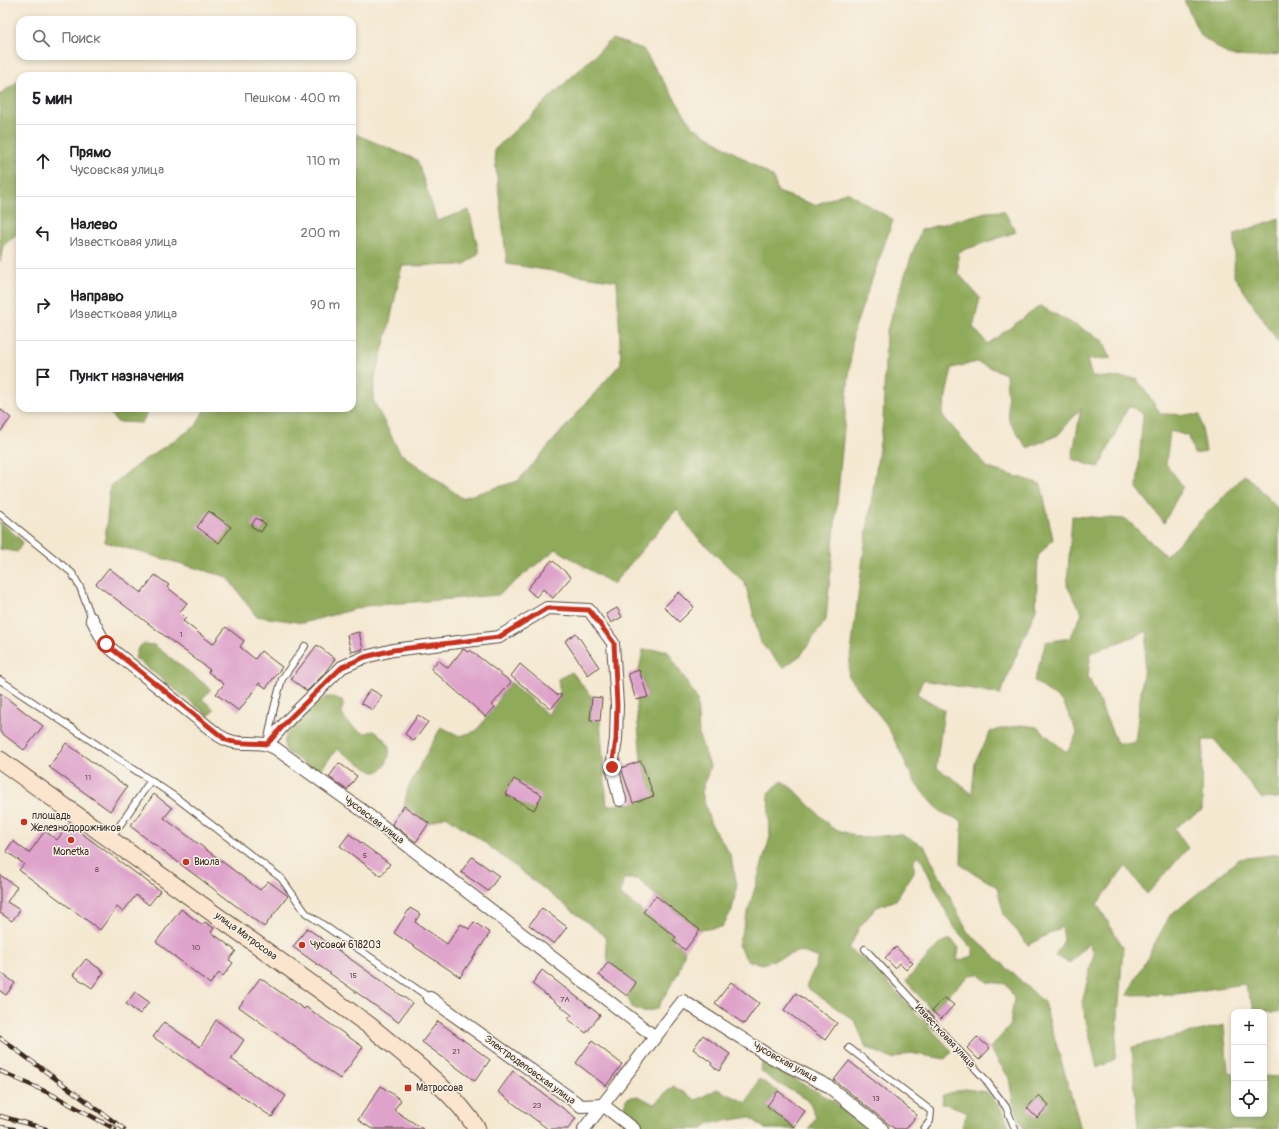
<!DOCTYPE html>
<html lang="ru">
<head>
<meta charset="utf-8">
<style>
	:root { --surface:#fff; --page:#f2f2f2; --text:#202124; --muted:#757577; --line:#e0e0e0 }
	body { margin:0; font-family:Pangolin,sans-serif; background:var(--page); color:var(--text) }
	.controls { position:absolute; right:12px; bottom:12px; display:grid; overflow:hidden; border-radius:8px; box-shadow:0 2px 6px #0003 }
	.controls button { width:36px; height:36px; display:grid; place-items:center; padding:0; border:0; border-bottom:1px solid var(--line); background:var(--surface); color:var(--text); font:20px sans-serif }
	.stop { position:absolute; width:12px; height:12px; margin:-9px; border:3px solid #c8321e; border-radius:50%; background:#fff }
	.stop.end { background:#c8321e; border-color:#fff; box-shadow:0 1px 4px #0008 }
	.list { margin:0; padding:0; list-style:none }
	h2 { display:flex; justify-content:space-between; align-items:center; height:52px; margin:0; padding:0 16px; font-size:17px }
	h2 small { font-size:13px; font-weight:400; color:var(--muted) }
	.list li { display:grid; grid-template-columns:26px 1fr auto; gap:12px; align-items:center; box-sizing:border-box; height:72px; padding:0 16px; border-top:1px solid var(--line) }
	.list b { display:block; font-size:15px; white-space:nowrap }
	.list p { margin:0; font-size:13px; white-space:nowrap; color:var(--muted) }
	.list em { font-size:13px; font-style:normal; color:var(--muted) }
	.icon { flex:none; width:22px; height:22px; fill:none; stroke:currentColor; stroke-width:2; stroke-linecap:round; stroke-linejoin:round }
	.map { position:relative; flex:none; width:1279px; height:1129px; overflow:hidden }
	.search { position:absolute; background:var(--surface); box-shadow:0 2px 6px #0003; left:16px; top:16px; width:340px; height:44px; display:flex; align-items:center; gap:10px; box-sizing:border-box; padding:0 14px; border-radius:12px; color:var(--muted); font-size:15px }
	.panel { position:absolute; background:var(--surface); box-shadow:0 2px 6px #0003; left:16px; top:72px; width:340px; height:340px; border-radius:12px }
	.map>svg:first-child { display:block }
</style>
</head>
<body>
<div class="map">
<svg width="1279" height="1129" viewBox="0 0 1279 1129">
	<rect width="100%" height="100%" fill="#f7f3e8"/>
	<filter id="ink" filterUnits="userSpaceOnUse"><feTurbulence type="fractalNoise" baseFrequency=".025" numOctaves="2"/><feDisplacementMap in="SourceGraphic" scale="8" xChannelSelector="R" yChannelSelector="G"/><feConvolveMatrix kernelMatrix="1 2 1 2 8 2 1 2 1" color-interpolation-filters="sRGB"/></filter>
	<filter id="wash" filterUnits="userSpaceOnUse"><feTurbulence type="fractalNoise" baseFrequency=".012" numOctaves="4" result="noise"/><feDisplacementMap in="SourceGraphic" scale="16" xChannelSelector="R" yChannelSelector="G"/><feGaussianBlur stdDeviation="0.9" result="paint"/><feColorMatrix in="noise" values="0 0 0 0 0 0 0 0 0 0 0 0 0 0 0 0 0 1.4 0 .05"/><feComposite in="paint" operator="in"/></filter>
	<g filter="url(#wash)">
		<rect width="100%" height="100%" fill="#f4e8d1"/>
		<path fill="#90aa5c" stroke="#666a3d" fill-rule="evenodd" d="M 1184,0 L 1279,0 L 1279,54 L 1256,57 L 1230,56 L 1200,35 Z
			M 612,39 L 643,49 L 692,126 L 773,177 L 778,192 L 815,205 L 847,192 L 893,220 L 853,333 L 826,620 L 801,655 L 783,668 L 761,643 L 745,583 L 694,534 L 677,509 L 613,584 L 556,549 L 498,595 L 366,606 L 303,623 L 256,616 L 227,577 L 105,542 L 110,486 L 144,460 L 196,426 L 205,408 L 352,408 L 352,139 L 355,134 L 417,160 L 437,221 L 469,210 L 479,253 L 464,265 L 402,266 L 389,326 L 375,377 L 373,400 L 400,453 L 462,498 L 518,481 L 621,363 L 617,281 L 507,264 L 494,150 Z
			M 20,80 L 20,231 L 3,246 L 0,262 L 0,94 Z
			M 1004,211 L 1016,232 L 958,252 L 958,273 L 980,298 L 973,327 L 988,344 L 1040,306 L 1103,340 L 1111,358 L 1087,360 L 1092,377 L 1136,378 L 1161,414 L 1200,415 L 1206,452 L 1194,454 L 1189,436 L 1170,431 L 1166,464 L 1183,486 L 1164,523 L 1137,488 L 1143,414 L 1129,405 L 1099,468 L 1072,459 L 1081,408 L 1058,435 L 1027,448 L 1009,421 L 1006,374 L 977,362 L 952,368 L 942,415 L 988,468 L 1041,484 L 1053,539 L 1038,556 L 1036,609 L 1000,694 L 923,680 L 917,694 L 944,710 L 936,768 L 954,779 L 972,794 L 975,762 L 991,731 L 1021,725 L 1037,727 L 1067,753 L 1077,733 L 1063,702 L 1034,681 L 1046,642 L 1070,638 L 1082,613 L 1067,586 L 1072,516 L 1126,519 L 1166,556 L 1245,474 L 1279,510 L 1279,798 L 1262,799 L 1215,740 L 1203,740 L 1202,810 L 1174,828 L 1188,848 L 1147,894 L 1126,866 L 1097,904 L 1123,947 L 1115,1059 L 1097,1068 L 1082,1003 L 1094,953 L 1088,943 L 1070,963 L 1055,956 L 1064,940 L 1062,927 L 1028,945 L 1004,915 L 997,887 L 961,865 L 962,821 L 941,812 L 917,786 L 887,725 L 848,676 L 862,565 L 883,422 L 886,333 L 908,266 L 921,230 L 986,212 ZM 1148,631 L 1135,743 L 1117,743 L 1088,676 L 1091,653 Z
			M 1279,218 L 1279,343 L 1234,276 L 1235,234 Z
			M 107,408 L 149,408 L 142,423 L 117,422 Z
			M 0,521 L 23,542 L 17,552 L 0,549 Z
			M 143,644 L 154,645 L 211,689 L 202,699 L 214,709 L 209,716 L 135,658 L 138,648 Z
			M 643,650 L 667,650 L 697,699 L 699,736 L 710,766 L 702,792 L 710,822 L 730,854 L 737,885 L 732,910 L 722,927 L 700,930 L 656,896 L 638,879 L 623,879 L 621,895 L 676,937 L 673,941 L 685,950 L 678,973 L 657,1009 L 643,1012 L 632,1007 L 627,996 L 636,983 L 608,962 L 605,936 L 481,840 L 446,816 L 429,823 L 404,806 L 408,788 L 441,727 L 460,736 L 476,731 L 495,707 L 501,694 L 511,682 L 548,715 L 551,709 L 560,697 L 558,679 L 572,672 L 592,697 L 590,720 L 600,721 L 607,806 L 633,803 L 653,795 L 641,761 L 636,700 L 648,697 L 639,670 Z
			M 327,697 C 331,697 338,697 342,701 C 345,705 341,708 342,713 C 343,719 358,733 365,733 C 367,733 371,731 374,731 C 380,735 387,740 389,748 C 391,754 386,768 379,771 C 378,772 375,772 373,772 L 337,749 L 318,773 L 286,751 C 285,747 284,743 285,739 C 288,726 315,702 327,697 Z
			M 782,781 L 798,793 L 832,828 L 862,838 L 900,834 L 925,847 L 967,931 L 1044,1002 L 1081,1129 L 1024,1129 L 1013,1102 L 1009,1078 L 990,1048 L 1010,1026 L 1014,998 L 1007,984 L 987,982 L 978,974 L 969,975 L 932,1011 L 906,981 L 940,943 L 951,939 L 959,948 L 957,961 L 973,956 L 973,949 L 953,926 L 919,855 L 914,859 L 914,872 L 896,900 L 877,907 L 860,926 L 849,949 L 868,962 L 952,1051 L 945,1059 L 910,1053 L 892,1059 L 866,1047 L 855,1021 L 806,987 L 819,958 L 800,951 L 762,964 L 747,960 L 738,945 L 770,837 L 768,793 Z
			M 1279,854 L 1279,1012 L 1256,1012 L 1244,984 L 1177,994 L 1127,995 L 1169,917 L 1239,859 Z
			M 1224,1025 L 1228,1072 L 1234,1073 L 1234,1114 L 1264,1114 L 1264,1076 L 1279,1077 L 1279,1129 L 1138,1129 L 1132,1047 Z
			M 763,1062 L 832,1100 L 868,1129 L 809,1129 L 816,1117 L 808,1100 L 772,1080 L 760,1070 Z
			M 759,1079 L 778,1091 L 767,1106 L 797,1129 L 765,1129 L 750,1117 L 708,1124 L 704,1129 L 653,1129 L 624,1116 L 626,1098 L 638,1096 L 654,1104 L 673,1086 L 696,1100 L 717,1089 L 747,1103 Z
			M 965,1089 L 987,1092 L 1003,1111 L 1010,1129 L 963,1129 L 962,1126 L 968,1112 L 949,1105 L 942,1104 L 943,1095 Z"/>
		<g id="blocks">
			<path fill="#dea2cb" d="M 0,409 L 11,418 L 0,432 Z
				M 209,511 L 231,527 L 219,543 L 197,527 Z
				M 256,518 L 266,524 L 261,532 L 251,526 Z
				M 552,560 L 571,577 L 553,598 L 543,589 L 536,597 L 527,589 Z
				M 109,568 L 141,593 L 155,575 L 169,585 L 167,587 L 187,603 L 180,612 L 186,618 L 183,621 L 213,644 L 226,627 L 244,641 L 240,647 L 255,659 L 261,651 L 282,667 L 266,688 L 259,683 L 239,711 L 216,694 L 224,684 L 208,672 L 210,670 L 96,584 Z
				M 679,592 L 694,607 L 679,622 L 664,607 Z
				M 617,608 L 622,617 L 611,623 L 606,614 Z
				M 359,632 L 363,649 L 351,652 L 347,635 Z
				M 576,633 L 599,667 L 588,675 L 565,641 Z
				M 317,645 L 335,659 L 322,676 L 307,691 L 291,679 Z
				M 463,649 L 468,652 L 470,650 L 511,682 L 492,705 L 495,707 L 486,717 L 431,669 L 438,660 L 448,668 Z
				M 520,664 L 557,695 L 562,695 L 551,709 L 511,676 Z
				M 639,670 L 648,697 L 636,700 L 628,674 Z
				M 370,689 L 382,696 L 373,710 L 361,703 Z
				M 0,693 L 43,726 L 24,750 L 0,732 Z
				M 592,697 L 602,698 L 600,721 L 590,720 Z
				M 418,715 L 428,722 L 414,741 L 405,734 Z
				M 66,743 L 127,787 L 110,811 L 49,767 Z
				M 641,761 L 654,796 L 633,803 L 621,768 Z
				M 339,763 L 357,776 L 347,790 L 329,777 Z
				M 514,779 L 542,795 L 534,810 L 505,794 Z
				M 154,794 L 172,808 L 164,818 L 260,890 L 268,881 L 288,896 L 264,927 L 130,826 Z
				M 404,806 L 429,823 L 416,842 L 392,824 Z
				M 69,824 L 160,891 L 149,905 L 136,895 L 123,912 L 117,907 L 100,930 L 19,870 L 24,864 L 6,851 L 13,841 L 29,853 L 45,831 L 57,840 Z
				M 349,834 L 390,864 L 381,876 L 340,846 Z
				M 472,857 L 499,876 L 488,891 L 461,872 Z
				M 0,875 L 17,887 L 7,902 L 20,910 L 12,921 L 0,913 Z
				M 656,896 L 700,930 L 685,950 L 673,941 L 676,937 L 643,912 Z
				M 410,908 L 420,914 L 415,922 L 447,944 L 461,924 L 469,929 L 474,922 L 490,933 L 460,977 L 394,933 Z
				M 542,908 L 567,927 L 554,944 L 529,925 Z
				M 181,909 L 202,925 L 205,922 L 214,928 L 211,932 L 236,951 L 229,960 L 233,963 L 223,976 L 219,973 L 210,984 L 156,942 Z
				M 307,928 L 412,1003 L 398,1022 L 293,947 Z
				M 896,947 L 913,963 L 906,970 L 899,963 L 895,968 L 885,958 Z
				M 86,959 L 104,972 L 92,988 L 73,975 Z
				M 608,962 L 636,983 L 627,996 L 599,975 Z
				M 542,970 L 600,1015 L 586,1033 L 568,1019 L 572,1015 L 532,984 Z
				M 0,972 L 15,983 L 6,995 L 0,991 Z
				M 260,978 L 304,1009 L 306,1007 L 363,1047 L 340,1079 L 239,1007 Z
				M 731,982 L 759,1003 L 744,1024 L 715,1003 Z
				M 135,992 L 149,1002 L 140,1014 L 126,1004 Z
				M 796,993 L 837,1023 L 825,1040 L 784,1010 Z
				M 945,998 L 954,1005 L 941,1019 L 932,1011 Z
				M 216,1020 L 244,1040 L 231,1059 L 286,1096 L 272,1117 L 153,1037 L 164,1022 L 200,1047 L 211,1031 L 210,1030 Z
				M 438,1021 L 490,1060 L 475,1081 L 422,1042 Z
				M 703,1035 L 730,1054 L 719,1071 L 711,1065 L 712,1063 L 693,1049 Z
				M 977,1037 L 990,1048 L 979,1060 L 967,1048 Z
				M 592,1041 L 622,1064 L 606,1086 L 576,1063 Z
				M 849,1061 L 917,1115 L 906,1129 L 895,1129 L 834,1080 Z
				M 513,1071 L 576,1118 L 568,1129 L 548,1129 L 498,1092 Z
				M 381,1086 L 401,1100 L 394,1110 L 423,1129 L 372,1129 L 358,1120 Z
				M 778,1091 L 805,1111 L 794,1127 L 767,1106 Z
				M 1039,1095 L 1049,1105 L 1037,1118 L 1027,1108 Z"/>
		</g>
	</g>
	<g filter="url(#ink)">
		<use href="#blocks" fill-opacity="0" stroke="#574639" stroke-width="1"/>
		<g fill="none" stroke-linecap="round" stroke-linejoin="round">
			<g stroke="#574639" stroke-width="8">
				<path id="lane" d="M 0,514 L 72,573 L 80,587 L 92,619
					M 0,680 L 174,796 L 281,878 L 306,913 L 430,998
					M 268,739 L 274,708 L 282,679 L 305,646
					M 111,838 L 151,780
					M 865,949 L 985,1079 L 1006,1107 L 1015,1129
					M 849,1048 L 931,1111 L 930,1121 L 924,1129"/>
			</g>
			<g stroke="#574639" stroke-width="14">
				<path id="street" d="M 92,619 L 105,644 L 218,735 C 240,750 254,737 275,748 L 363,811 L 655,1037
					M 267,744 L 290,718 L 342,667 L 365,657 L 393,650 L 499,637 L 547,608 L 589,610 L 613,643 L 617,705 L 616,739 L 612,767 L 620,800
					M 430,998 L 581,1106 L 603,1105 L 634,1129
					M 584,1129 L 683,1001 L 771,1057 L 828,1086 L 882,1129"/>
			</g>
			<g stroke="#574639" stroke-width="19">
				<path id="secondary" d="M 0,760 L 370,1026 C 405,1056 453,1090 477,1129"/>
			</g>
			<use href="#lane" stroke="#fff" stroke-width="6"/>
			<use href="#street" stroke="#fff" stroke-width="12"/>
			<use href="#secondary" stroke="#fbe5cf" stroke-width="17"/>
			<g stroke="#3b2a1e" stroke-width="4.5">
				<path id="rail" d="M 0,1038 L 124,1129
					M 0,1071 L 51,1094 L 115,1129
					M 0,1116 L 46,1129
					M 0,1127 L 14,1129"/>
			</g>
			<use href="#rail" stroke="#f7f3e8" stroke-width="3" stroke-dasharray="9" stroke-linecap="butt"/>
		</g>
	</g>
	<g fill="none" stroke-linecap="round" stroke-linejoin="round" filter="url(#ink)">
		<path stroke="#c8321e" stroke-width="5" d="M 106,644 L 226,740 C 240,745 253,742 267,744 L 290,718 L 342,667 L 365,657 L 393,650 L 499,637 L 547,608 L 589,610 L 614,643 L 617,705 L 616,739 L 612,767"/>
	</g>
	<g fill="#c8321e" stroke="#f7f3e8" stroke-width="1.5">
		<circle cx="24" cy="822" r="4"/>
		<circle cx="71" cy="840" r="4"/>
		<circle cx="186" cy="862" r="4"/>
		<circle cx="302" cy="945" r="4"/>
		<rect x="404" y="1084" width="8" height="8" rx="2"/>
	</g>
	<g text-anchor="middle" dominant-baseline="central" stroke-width="3" stroke-linejoin="round" paint-order="stroke">
		<g font-size="8" fill="#644849">
			<text x="181" y="634">1</text>
			<text x="88" y="777">11</text>
			<text x="365" y="855">5</text>
			<text x="97" y="869">8</text>
			<text x="196" y="947">10</text>
			<text x="353" y="975">15</text>
			<text x="565" y="999">7А</text>
			<text x="456" y="1051">21</text>
			<text x="876" y="1098">13</text>
			<text x="537" y="1105">23</text>
		</g>
		<g font-size="10" fill="#3b2a1e" stroke="#f7f3e8" text-anchor="start">
			<text x="32" y="816">площадь<tspan x="32" dy="12">Железнодорожников</tspan></text>
			<text x="71" y="852" text-anchor="middle">Monetka</text>
			<text x="194" y="862">Виола</text>
			<text x="310" y="945">Чусовой 618203</text>
			<text x="416" y="1088">Матросова</text>
		</g>
		<g font-size="10" fill="#3b2a1e" stroke="#f7f3e8">
			<text transform="translate(374 820) rotate(37)">Чусовская улица</text>
			<text transform="translate(246 936) rotate(36)">улица Матросова</text>
			<text transform="translate(945 1036) rotate(47)">Известковая улица</text>
			<text transform="translate(785 1062) rotate(29)">Чусовская улица</text>
			<text transform="translate(530 1070) rotate(36)">Электродеповская улица</text>
		</g>
	</g>
</svg>
<div class="controls">
<button>+</button>
<button>−</button>
<button><svg class="icon" aria-label="locate" viewBox="0 0 24 24"><circle cx="12" cy="12" r="6"/><path d="M12 2v4M12 18v4M2 12h4M18 12h4"/></svg></button>
</div>
<div class="stop" style="left:106px;top:644px"></div>
<div class="stop end" style="left:612px;top:767px"></div>
<div class="search"><svg class="icon" aria-label="search" viewBox="0 0 24 24"><circle cx="10" cy="10" r="6"/><path d="M15 15l6 6"/></svg>Поиск</div>
<section class="panel">
<h2>5 мин<small>Пешком · 400 m</small></h2>
<ul class="list">
<li><svg class="icon" aria-label="ahead" viewBox="0 0 24 24"><path d="M12 20V5M6 11l6-6 6 6"/></svg><div><b>Прямо</b><p>Чусовская улица</p></div><em>110 m</em></li>
<li><svg class="icon" aria-label="left" viewBox="0 0 24 24"><path d="M17 20v-9H6M10 6l-5 5 5 5"/></svg><div><b>Налево</b><p>Известковая улица</p></div><em>200 m</em></li>
<li><svg class="icon" aria-label="right" viewBox="0 0 24 24"><path d="M7 20v-9h11M14 6l5 5-5 5"/></svg><div><b>Направо</b><p>Известковая улица</p></div><em>90 m</em></li>
<li><svg class="icon" aria-label="arrive" viewBox="0 0 24 24"><path d="M6 21V4h12l-3 4 3 4H6"/></svg><div><b>Пункт назначения</b></div></li>
</ul>
</section>
</div>
</body>
</html>
